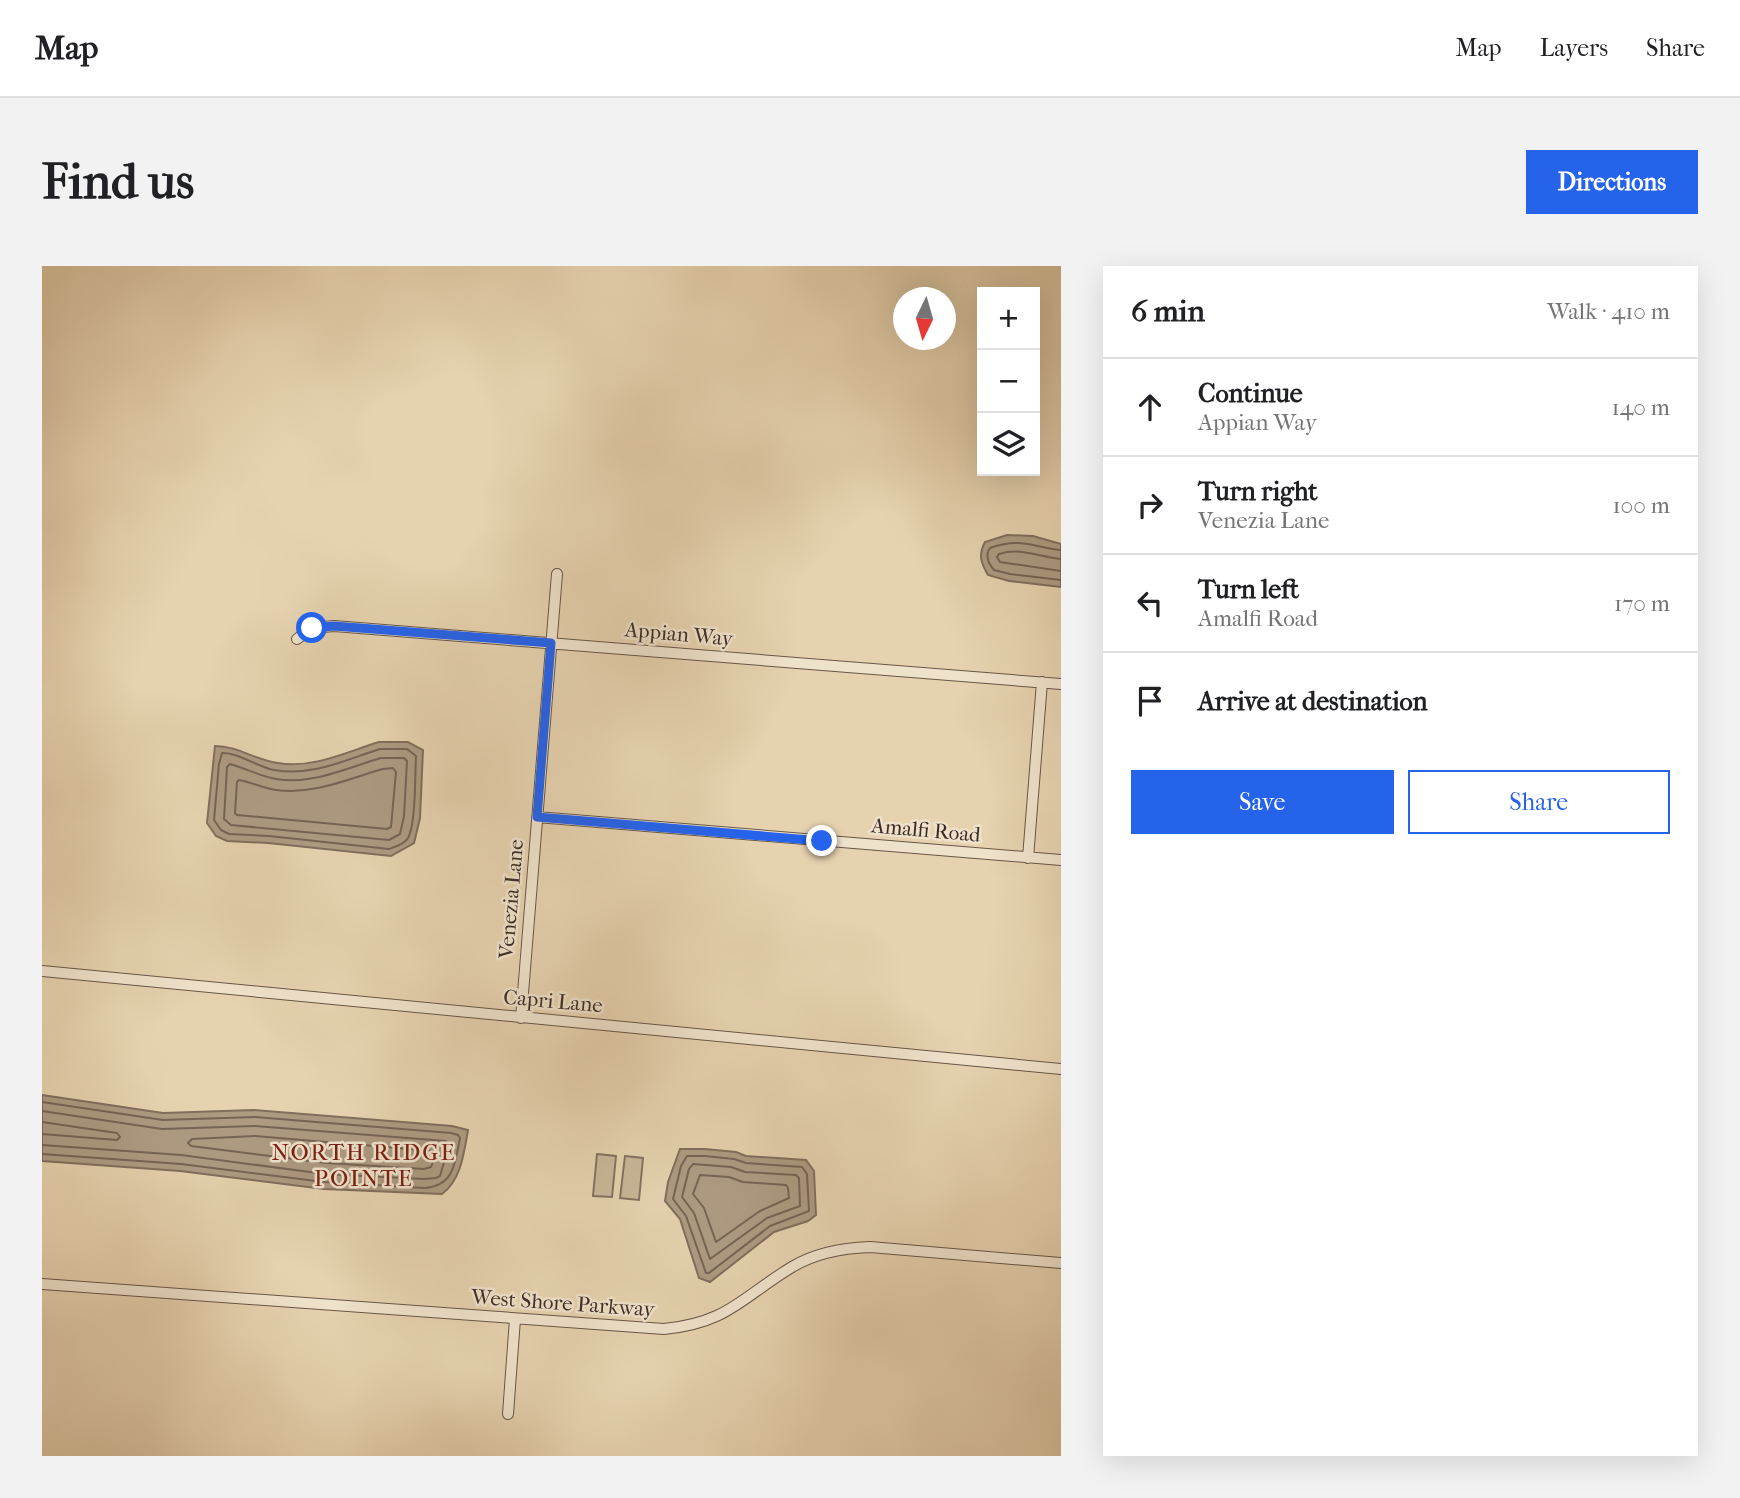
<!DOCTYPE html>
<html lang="en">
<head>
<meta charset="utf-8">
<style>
	:root { --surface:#fff; --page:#f2f2f2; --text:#202124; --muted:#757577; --line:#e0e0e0; --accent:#2563eb }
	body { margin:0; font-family:"IM FELL French Canon",serif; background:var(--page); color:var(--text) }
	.controls { position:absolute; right:21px; top:21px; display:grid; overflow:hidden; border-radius:0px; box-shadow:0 7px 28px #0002 }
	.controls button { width:63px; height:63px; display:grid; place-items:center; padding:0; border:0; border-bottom:2px solid var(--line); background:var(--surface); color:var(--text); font:35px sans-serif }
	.compass { position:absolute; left:851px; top:21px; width:63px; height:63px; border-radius:50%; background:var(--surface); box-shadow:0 7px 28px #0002; rotate:185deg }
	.stop { position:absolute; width:21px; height:21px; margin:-16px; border:5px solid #2563eb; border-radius:50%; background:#fff }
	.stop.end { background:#2563eb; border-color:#fff; box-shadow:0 2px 7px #0008 }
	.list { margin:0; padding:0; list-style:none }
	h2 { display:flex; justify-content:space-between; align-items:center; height:91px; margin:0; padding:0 28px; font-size:30px }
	h2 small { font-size:23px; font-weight:400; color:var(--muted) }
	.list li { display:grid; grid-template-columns:46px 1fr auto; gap:21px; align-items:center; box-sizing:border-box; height:98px; padding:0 28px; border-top:2px solid var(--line) }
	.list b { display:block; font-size:26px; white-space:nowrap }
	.list p { margin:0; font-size:23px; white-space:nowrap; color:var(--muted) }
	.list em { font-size:23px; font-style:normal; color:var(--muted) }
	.actions { display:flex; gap:14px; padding:21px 28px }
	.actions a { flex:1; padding:16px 0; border:2px solid var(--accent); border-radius:0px; text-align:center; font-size:24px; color:var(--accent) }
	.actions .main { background:var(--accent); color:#fff }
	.icon { flex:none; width:38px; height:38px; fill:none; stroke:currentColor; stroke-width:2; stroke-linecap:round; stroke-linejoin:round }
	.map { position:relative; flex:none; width:1019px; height:1190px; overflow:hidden; border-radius:0px }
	header { display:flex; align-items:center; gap:42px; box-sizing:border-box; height:98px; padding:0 35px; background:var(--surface); border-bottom:2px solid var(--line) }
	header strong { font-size:33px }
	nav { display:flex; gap:38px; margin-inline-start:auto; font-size:24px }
	.intro { display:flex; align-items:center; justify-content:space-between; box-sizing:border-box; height:168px; padding:0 42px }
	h1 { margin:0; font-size:49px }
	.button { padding:18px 32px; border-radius:0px; background:var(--accent); color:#fff; font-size:24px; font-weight:700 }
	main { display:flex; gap:42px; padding:0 42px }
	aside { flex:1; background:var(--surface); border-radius:0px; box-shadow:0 7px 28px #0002 }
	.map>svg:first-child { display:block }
</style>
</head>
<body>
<header>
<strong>Map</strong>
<nav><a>Map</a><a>Layers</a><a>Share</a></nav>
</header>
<div class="intro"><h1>Find us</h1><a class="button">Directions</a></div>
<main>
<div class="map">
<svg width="1019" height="1190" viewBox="0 0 1019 1190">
	<rect width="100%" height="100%" fill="#e6d2af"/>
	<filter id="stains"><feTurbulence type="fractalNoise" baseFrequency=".00286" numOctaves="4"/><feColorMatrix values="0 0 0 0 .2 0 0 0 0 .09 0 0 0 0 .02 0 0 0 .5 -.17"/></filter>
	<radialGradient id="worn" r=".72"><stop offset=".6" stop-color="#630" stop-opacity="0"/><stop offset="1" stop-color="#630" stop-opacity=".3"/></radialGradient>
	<path fill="#c9b698" stroke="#847260" stroke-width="2" d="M 555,888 L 574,890 L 570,931 L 551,930 Z
		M 583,890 L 601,892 L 597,934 L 578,932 Z"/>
	<path fill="#ad9a81" stroke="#816e5d" stroke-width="2" d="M 965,269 L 991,270 L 1019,278 L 1019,321 L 967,315 L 946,309 C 939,297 936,289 943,276 Z
		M 337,476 L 366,476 L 381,484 L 378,552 L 372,577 L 349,590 L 226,577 L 185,575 L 174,570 L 165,557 L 173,480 C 196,480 213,494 236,497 C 271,503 304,486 337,476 Z
		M 0,829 L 121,847 L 212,844 L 410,860 L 426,864 C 422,887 419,914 400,928 L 282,923 L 138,905 L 0,895 Z
		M 638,883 L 663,883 L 694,886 L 704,890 L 764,894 L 772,905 L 774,949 L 766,955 L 732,966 L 668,1016 L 657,1012 L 638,953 L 623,935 L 626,916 Z"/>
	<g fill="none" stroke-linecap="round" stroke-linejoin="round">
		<path stroke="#766454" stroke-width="2" d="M 1019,284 C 990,281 979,271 948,282 C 943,289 946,297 952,304 L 968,308 L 1019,314
			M 1019,293 C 997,291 979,281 957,288 L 955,291 L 958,296 L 1019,305
			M 338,483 L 365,483 L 374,490 C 373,507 374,558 366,572 C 363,578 353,581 347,583 L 227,570 L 187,568 L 179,564 L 172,554 L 177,498 L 180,487 C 195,486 216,501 232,504 C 269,511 303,494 338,483 Z
			M 339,492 L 362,492 L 365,495 L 362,550 L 358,568 L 347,574 L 189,559 L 182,553 L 185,501 L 188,498 C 203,502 217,510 234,513 C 271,519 304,502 339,492 Z
			M 351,502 L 354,506 L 349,561 L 345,563 L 195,549 L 193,547 L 195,516 L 197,514 C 209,516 221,522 234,524 C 272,529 305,513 341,503 Z
			M 0,836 L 121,854 L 213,851 L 409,867 L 416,869 L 418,872 C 413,897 412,920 383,922 L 282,916 L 139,898 L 0,888
			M 0,845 L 120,863 L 213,860 L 404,875 L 407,879 L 398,910 L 394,912 L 382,913 L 283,908 L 139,889 L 0,879
			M 0,856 L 75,867 L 78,871 L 75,874 L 0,868
			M 213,870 L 391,885 L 394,888 L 389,901 L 382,903 L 284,897 L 149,880 L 146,877 L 150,873 Z
			M 645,890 L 663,890 L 692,893 L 704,897 L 760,901 L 765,908 L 767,945 L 728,960 L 667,1007 L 664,1007 L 644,950 L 631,933 L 639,900 Z
			M 651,898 L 689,901 L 703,906 L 754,909 L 757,912 L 758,940 L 725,952 L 668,993 L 652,947 L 640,931 L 647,903 Z
			M 658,909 L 687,911 L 701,916 L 744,919 L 746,922 L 747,932 L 718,945 L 674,976 L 662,942 L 651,928 Z"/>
		<g stroke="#685649" stroke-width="12">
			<path id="minor" d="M 255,373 L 270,362 L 292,360 L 1019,418
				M 495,551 L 1019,594
				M 986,592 L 1000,416
				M 0,705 L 1019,803
				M 479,752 L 515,308
				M 0,1018 L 622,1063 C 686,1057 700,1031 750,1001 C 773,987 801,982 828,981 L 1019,997
				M 466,1148 L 473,1053"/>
		</g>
		<use href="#minor" stroke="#efe2cb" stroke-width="10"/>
	</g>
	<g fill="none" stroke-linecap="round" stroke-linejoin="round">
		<path stroke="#2563eb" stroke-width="9" d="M 270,362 L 292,360 L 509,377 L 495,551 L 780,575"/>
	</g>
	<g text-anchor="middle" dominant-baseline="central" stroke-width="5" stroke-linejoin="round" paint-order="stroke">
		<g font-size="21" fill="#3e2d27" stroke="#efe2cb">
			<text transform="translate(637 368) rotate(5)">Appian Way</text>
			<text transform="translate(884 564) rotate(5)">Amalfi Road</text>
			<text transform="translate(469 633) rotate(-85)">Venezia Lane</text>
			<text transform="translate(511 735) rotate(5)">Capri Lane</text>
			<text transform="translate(521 1037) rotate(4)">West Shore Parkway</text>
		</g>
		<g font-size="23" letter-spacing="2" fill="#7a1f14" stroke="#efe2cb">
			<text x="322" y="886">NORTH RIDGE<tspan x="322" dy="26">POINTE</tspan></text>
		</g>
	</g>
	<rect width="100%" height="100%" filter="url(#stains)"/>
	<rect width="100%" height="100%" fill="url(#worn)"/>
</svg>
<div class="controls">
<button>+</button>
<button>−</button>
<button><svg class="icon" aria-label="layers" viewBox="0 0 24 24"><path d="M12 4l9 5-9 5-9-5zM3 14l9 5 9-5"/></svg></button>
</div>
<svg class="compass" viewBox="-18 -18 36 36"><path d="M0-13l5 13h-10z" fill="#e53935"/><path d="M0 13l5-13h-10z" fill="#757577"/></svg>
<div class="stop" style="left:270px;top:362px"></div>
<div class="stop end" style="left:780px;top:575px"></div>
</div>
<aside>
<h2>6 min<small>Walk · 410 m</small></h2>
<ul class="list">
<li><svg class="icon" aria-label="ahead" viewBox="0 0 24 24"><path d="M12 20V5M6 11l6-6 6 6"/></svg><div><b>Continue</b><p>Appian Way</p></div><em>140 m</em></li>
<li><svg class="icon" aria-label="right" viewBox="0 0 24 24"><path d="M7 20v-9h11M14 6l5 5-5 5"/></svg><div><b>Turn right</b><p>Venezia Lane</p></div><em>100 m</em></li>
<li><svg class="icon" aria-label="left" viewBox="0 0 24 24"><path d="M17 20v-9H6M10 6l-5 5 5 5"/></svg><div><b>Turn left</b><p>Amalfi Road</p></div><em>170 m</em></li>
<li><svg class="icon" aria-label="arrive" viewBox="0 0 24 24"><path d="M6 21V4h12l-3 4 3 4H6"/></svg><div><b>Arrive at destination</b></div></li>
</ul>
<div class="actions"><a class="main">Save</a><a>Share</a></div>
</aside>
</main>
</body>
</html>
